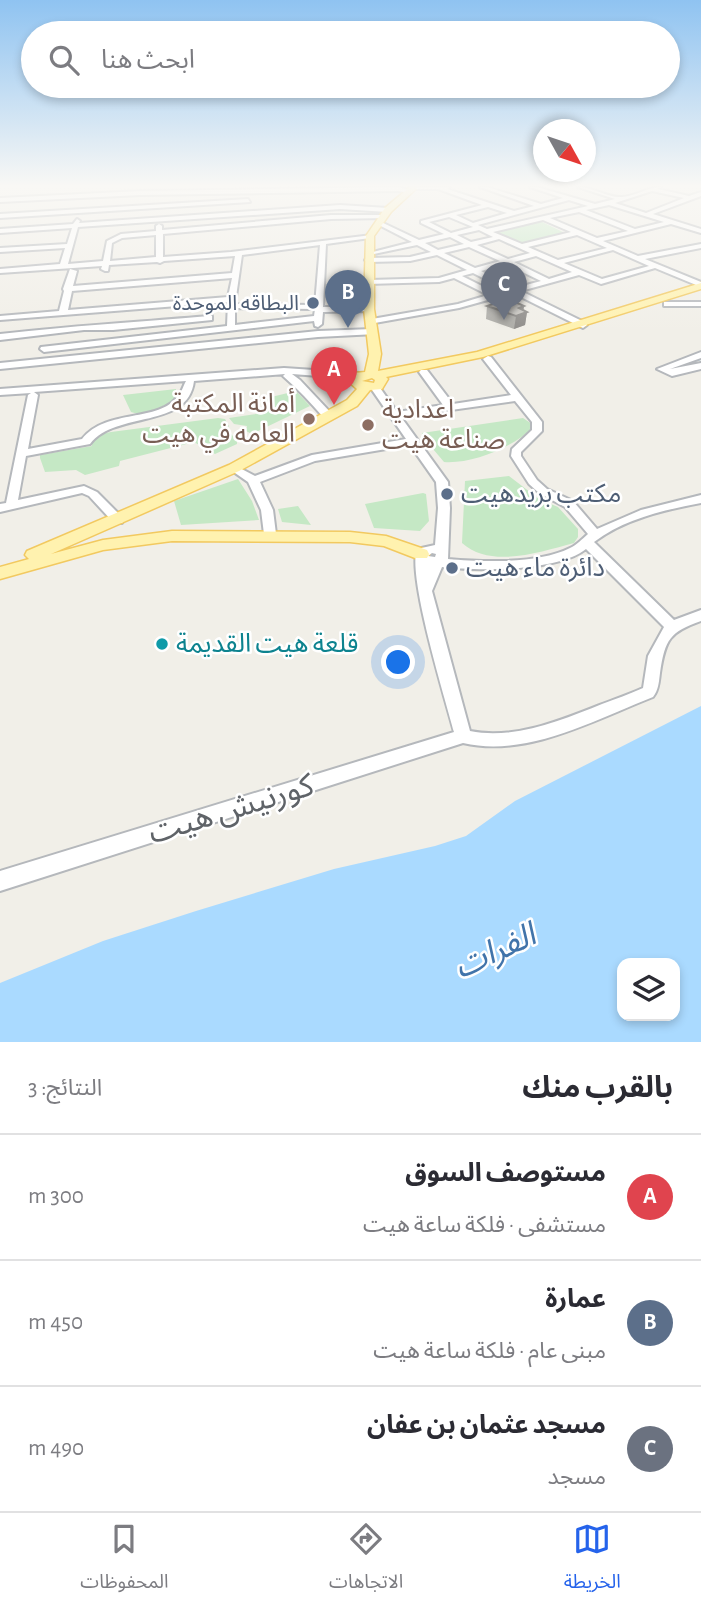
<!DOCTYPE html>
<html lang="ar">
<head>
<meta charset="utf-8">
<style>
	:root { --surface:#fff; --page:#f7f7f7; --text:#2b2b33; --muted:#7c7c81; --line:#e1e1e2; --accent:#2563eb }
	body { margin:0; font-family:"Alegreya Sans","Noto Sans Arabic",sans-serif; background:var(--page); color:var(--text); direction:rtl }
	.controls { position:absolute; right:21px; bottom:21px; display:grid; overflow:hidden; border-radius:14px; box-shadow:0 4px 10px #0003 }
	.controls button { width:63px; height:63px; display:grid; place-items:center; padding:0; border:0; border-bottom:2px solid var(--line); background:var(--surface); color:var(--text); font:35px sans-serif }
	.compass { position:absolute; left:533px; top:119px; width:63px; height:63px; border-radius:50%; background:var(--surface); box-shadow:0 4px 10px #0003; rotate:130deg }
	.you { position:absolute; left:399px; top:663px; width:24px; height:24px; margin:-18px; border:5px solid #fff; border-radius:50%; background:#1a73e8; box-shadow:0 0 0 10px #1a73e833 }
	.badge { display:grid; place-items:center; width:46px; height:46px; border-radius:50%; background:var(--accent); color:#fff; font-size:23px; font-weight:700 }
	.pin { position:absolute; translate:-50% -58px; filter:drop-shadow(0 2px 4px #0008) }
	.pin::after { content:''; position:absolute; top:37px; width:24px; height:21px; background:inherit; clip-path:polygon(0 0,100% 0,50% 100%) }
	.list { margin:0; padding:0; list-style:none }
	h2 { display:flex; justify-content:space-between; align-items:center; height:91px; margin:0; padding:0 28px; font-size:30px }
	h2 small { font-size:23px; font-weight:400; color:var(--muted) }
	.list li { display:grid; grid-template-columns:46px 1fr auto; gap:21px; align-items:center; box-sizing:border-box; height:126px; padding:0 28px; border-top:2px solid var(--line) }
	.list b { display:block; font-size:26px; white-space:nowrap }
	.list p { margin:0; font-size:23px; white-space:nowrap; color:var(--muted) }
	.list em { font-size:23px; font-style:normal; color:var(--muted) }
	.icon { flex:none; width:38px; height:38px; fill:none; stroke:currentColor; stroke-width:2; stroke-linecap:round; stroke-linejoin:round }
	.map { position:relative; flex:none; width:701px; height:1042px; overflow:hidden; direction:ltr }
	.search { position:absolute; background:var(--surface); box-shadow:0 4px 10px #0003; left:21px; right:21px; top:21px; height:77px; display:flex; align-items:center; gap:18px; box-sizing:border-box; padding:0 24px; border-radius:38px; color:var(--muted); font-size:26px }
	.sheet { height:469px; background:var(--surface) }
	nav { display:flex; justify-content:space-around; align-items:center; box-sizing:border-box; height:98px; border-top:2px solid var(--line); background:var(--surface); font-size:19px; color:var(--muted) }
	nav a { display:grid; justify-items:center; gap:4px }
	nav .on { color:var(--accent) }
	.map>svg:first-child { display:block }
</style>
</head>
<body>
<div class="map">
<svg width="701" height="1042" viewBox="0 0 701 1042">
	<rect width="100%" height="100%" fill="#f1efe8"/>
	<path fill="#c5e8c5" d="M 540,221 L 565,233 L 521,243 L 493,232 Z
		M 176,389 L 176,399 C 164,406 144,417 131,412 L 123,395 Z
		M 296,391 L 310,406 L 252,434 L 246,431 L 247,426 L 234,424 L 229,418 L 262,413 L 267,398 Z
		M 218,418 L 225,419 L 229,426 L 226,429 L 237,440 L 237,444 L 215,454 L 194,442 L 120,461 L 119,466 L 85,475 L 76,470 L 45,472 L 40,458 L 40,455 L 92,446 L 91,440 L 96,435 L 111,432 Z
		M 523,418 L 532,424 L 532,428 C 512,448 472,464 444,462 L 422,436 L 422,433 Z
		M 509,476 L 539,499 L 558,507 L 578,529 L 578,537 L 574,543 C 540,552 491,569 462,543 L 465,481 Z
		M 238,479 L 252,501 L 259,520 L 181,525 L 174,501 Z
		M 423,493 L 426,494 L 429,521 L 420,531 L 374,528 L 365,504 Z
		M 298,506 L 311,525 L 282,522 L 278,509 Z"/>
	<path fill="#aadaff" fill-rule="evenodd" d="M 701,706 L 701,1042 L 0,1042 L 0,983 L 103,941 L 196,911 L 334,869 L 435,846 L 466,836 L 515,801 ZM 622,963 L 675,963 L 675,1016 L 622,1016 Z"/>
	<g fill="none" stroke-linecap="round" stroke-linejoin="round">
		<path stroke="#aadaff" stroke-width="2" d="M 684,364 L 701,359"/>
		<g stroke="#b5b8bc" stroke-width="4">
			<path id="minor" d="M 398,187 L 412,191 L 409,193 L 398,191 L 140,195 L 0,202 L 0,198 L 140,191 Z
				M 410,187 L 450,187 L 447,189 L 514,211 L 534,206 L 480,187 L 487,187 L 541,204 L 563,198 L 530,187 L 537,187 L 595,204 L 615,199 L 578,187 C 593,187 608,198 622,197 C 636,196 647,187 661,187 L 658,189 L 689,196 L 701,192 L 701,196 L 653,214 L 701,229 L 701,233 L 671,224 L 603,241 L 638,256 L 701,244 L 701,248 L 645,259 L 701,282 L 701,287 L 655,268 L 601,284 L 579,275 L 521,291 L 586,323 L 587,325 L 583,328 L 513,293 L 459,308 L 369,324 L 368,322 L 372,319 L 458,304 L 488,295 L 454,278 L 439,282 L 367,284 L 367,280 L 370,280 L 439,278 L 467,270 L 437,255 L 410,261 L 369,262 L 365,260 L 369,258 L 410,257 L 431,252 L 417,245 L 369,255 L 369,253 L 412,242 L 377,224 L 377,222 L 381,222 L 419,240 L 444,234 L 421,223 L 421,221 L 482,205 L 438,189 L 413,189 ZM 652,191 L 684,198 L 646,213 L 615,203 ZM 569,200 L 588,206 L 487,229 L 478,225 ZM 609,205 L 664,222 L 635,229 L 586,210 ZM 488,207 L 507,213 L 473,223 L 456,215 ZM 579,212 L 628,231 L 597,238 L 550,218 ZM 449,217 L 473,227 L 451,233 L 429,222 ZM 543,220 L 571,232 L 522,244 L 493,232 ZM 479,230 L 493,237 L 471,242 L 457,235 ZM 577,235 L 607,248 L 558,260 L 528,247 ZM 450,237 L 464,244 L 438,250 L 425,243 ZM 499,239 L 530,253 L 508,259 L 477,245 ZM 469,247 L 500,261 L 475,268 L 444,253 ZM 613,250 L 649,266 L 602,279 L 564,263 ZM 536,256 L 572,272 L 549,279 L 514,262 ZM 506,264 L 541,281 L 515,288 L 481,271 ZM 473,273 L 507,290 L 496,293 L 462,276 Z
				M 248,199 L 250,202 L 0,218 L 0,214 Z
				M 340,205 L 388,208 L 391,210 L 388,212 L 340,209 L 78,227 L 68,264 L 103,261 L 107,241 L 121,234 L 156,231 L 156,226 L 159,224 L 162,226 L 162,230 L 331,215 L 383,215 L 385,218 L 331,219 L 163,234 L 163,257 L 231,252 L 372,235 L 372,237 L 370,238 L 326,244 L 323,307 L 372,307 L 372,311 L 323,312 L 322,324 L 318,327 L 315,326 L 314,321 L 44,352 L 40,349 L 41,347 L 227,326 L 228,302 L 0,320 L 0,316 L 59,311 L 64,291 L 63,289 L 70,269 L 77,271 L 73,286 L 232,273 L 235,256 L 164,261 L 160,263 L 157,262 L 109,265 L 108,271 L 105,271 L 101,269 L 102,266 L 0,273 L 0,269 L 60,264 L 65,248 L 0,252 L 0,248 L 67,244 L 72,228 L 0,233 L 0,229 L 73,224 L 77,219 L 80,221 L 79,223 ZM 156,235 L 156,257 L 110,261 L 112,243 L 122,238 ZM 320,245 L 315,305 L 235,304 L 242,255 ZM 232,278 L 228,297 L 68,310 L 72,291 ZM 235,308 L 315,309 L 314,316 L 235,325 Z
				M 664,302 L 701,302 L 701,306 L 664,306 Z
				M 209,316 L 212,316 L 212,320 L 113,330 L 84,330 L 0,340 L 0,334 C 70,326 139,322 209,316 Z
				M 373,329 L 376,330 L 376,334 L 318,337 L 0,369 L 0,363 L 318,331 Z
				M 701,352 L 701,358 L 670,369 L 701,363 L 701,369 L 672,376 L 657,369 Z
				M 488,356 L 491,357 L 542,422 L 542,431 L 521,452 L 521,456 L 537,480 L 547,489 L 573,501 L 597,529 L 641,510 L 701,495 L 701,503 C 664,510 624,519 594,542 L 674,620 L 701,610 L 701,621 C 670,632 665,639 660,673 C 659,680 659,687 655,694 L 653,697 C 594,720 527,758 463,743 L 0,891 L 0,871 L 454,732 C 445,698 407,575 417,549 L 435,545 L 438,508 L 436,482 L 410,445 L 315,461 L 260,482 L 273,510 L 276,534 L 270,538 L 264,534 L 261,510 L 248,482 L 228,468 L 234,465 L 255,476 L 312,455 L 406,439 L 370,387 L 375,384 L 378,385 L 397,412 L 443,405 L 419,372 L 421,370 L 427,370 L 453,404 L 511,395 L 483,359 ZM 515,401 L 532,422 L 532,430 L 512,449 L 511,456 L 529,484 L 539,493 L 565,507 L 588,534 C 582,539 577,545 570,548 C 538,564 483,562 448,559 L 450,508 L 448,482 L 401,417 ZM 586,549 L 664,627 L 648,656 L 643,688 C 630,694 615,699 602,704 C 562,720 514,740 470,731 L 432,591 L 442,567 C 478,571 557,572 586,549 ZM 432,553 L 436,554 L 435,557 L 428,556 Z
				M 284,368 L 359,373 L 364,376 L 359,379 L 292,374 L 300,380 L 332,414 L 332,418 L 324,418 C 311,403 298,389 283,376 L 285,374 L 194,381 C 188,430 116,410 90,444 L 26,456 L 18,500 L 84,486 L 97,492 L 122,517 L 124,520 L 122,523 L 114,523 L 89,496 L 82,493 L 0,512 L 0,504 L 6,503 L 28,395 L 31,393 L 0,395 L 0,389 ZM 186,381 C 183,386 182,392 178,396 C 159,423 107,408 82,439 L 28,449 L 38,395 L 34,392 Z"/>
		</g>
		<g stroke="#f2c960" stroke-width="3">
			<path id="major" d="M 410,187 L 418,187 L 391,212 L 374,236 L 374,309 L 381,354 L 378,371 L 477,352 L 701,283 L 701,289 L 483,357 L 386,377 L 388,379 L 382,389 L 370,390 L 357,406 L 239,471 L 51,554 L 103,540 L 172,531 L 350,532 L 386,536 L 427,550 L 429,554 L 427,558 L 415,558 L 384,546 L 350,542 L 172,541 L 103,550 L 0,579 L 0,567 L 29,559 L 25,555 L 27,551 L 229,465 L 347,400 L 357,389 L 349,382 L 355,373 L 365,372 L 369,354 L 364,309 L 366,236 L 385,208 ZM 372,378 L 375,380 L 374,383 L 362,381 Z"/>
		</g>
		<use href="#minor" fill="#fff" fill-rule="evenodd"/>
		<use href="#major" fill="#fff2af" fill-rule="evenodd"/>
	</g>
	<path fill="#afaea9" d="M 487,306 L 524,306 L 523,310 L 527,312 L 525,325 L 514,329 L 486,319 Z"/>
	<path fill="#8f8d8a" d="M 524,306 L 523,313 L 527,312 L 525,325 L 514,329 L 516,316 L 519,308 Z"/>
	<path fill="#cccac5" stroke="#8f8d8a" stroke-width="2" d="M 508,299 L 524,306 L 519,308 L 527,312 L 516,316 L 487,306 Z"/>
	<linearGradient id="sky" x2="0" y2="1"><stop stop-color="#8fc3f1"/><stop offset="0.56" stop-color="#f9f8f5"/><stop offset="1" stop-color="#f9f8f5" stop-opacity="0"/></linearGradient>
	<rect width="701" height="332" fill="url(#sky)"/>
	<g fill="#5c6f8a" stroke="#fff" stroke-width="2.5">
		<circle cx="313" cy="303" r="7"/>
		<circle cx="447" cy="494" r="7"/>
		<circle cx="452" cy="568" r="7"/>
	</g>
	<g fill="#8d6e63" stroke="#fff" stroke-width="2.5">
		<circle cx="309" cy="419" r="7"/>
		<circle cx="368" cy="425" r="7"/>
	</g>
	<circle fill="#0f9aa8" stroke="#fff" stroke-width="2.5" cx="162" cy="644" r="7"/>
	<g text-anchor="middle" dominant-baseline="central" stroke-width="5" stroke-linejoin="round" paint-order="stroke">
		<g font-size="21" fill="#4e5e75" stroke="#fff" text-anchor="end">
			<text x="299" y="303">البطاقه الموحدة</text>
		</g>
		<g font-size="26" fill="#785e54" stroke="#fff" text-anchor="end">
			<text x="295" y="404">أمانة المكتبة<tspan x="295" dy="30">العامه في هيت</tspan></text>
			<text x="382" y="410" text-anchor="start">اعدادية<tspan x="382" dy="30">صناعة هيت</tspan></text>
		</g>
		<g font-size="26" fill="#4e5e75" stroke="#fff" text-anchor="start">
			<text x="461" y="494">مكتب بريدهيت</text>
			<text x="466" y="568">دائرة ماء هيت</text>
		</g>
		<g font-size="26" fill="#0d838f" stroke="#fff" text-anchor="start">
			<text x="176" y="644">قلعة هيت القديمة</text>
		</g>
		<g font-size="32" fill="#5f6368" stroke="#fff">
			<text transform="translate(231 809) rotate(-17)">كورنيش هيت</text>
		</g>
		<g font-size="33" font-style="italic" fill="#4174aa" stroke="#fff">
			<text transform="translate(495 952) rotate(-25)">الفرات</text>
		</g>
	</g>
</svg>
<div class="controls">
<button><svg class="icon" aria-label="layers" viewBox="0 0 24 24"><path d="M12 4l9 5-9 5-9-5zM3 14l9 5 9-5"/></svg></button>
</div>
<svg class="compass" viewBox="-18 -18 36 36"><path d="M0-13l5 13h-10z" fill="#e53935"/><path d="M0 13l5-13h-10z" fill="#7c7c81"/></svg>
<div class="you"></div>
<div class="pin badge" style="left:334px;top:405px;background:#e0444e">A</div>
<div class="pin badge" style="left:348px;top:328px;background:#5c6f8a">B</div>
<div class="pin badge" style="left:504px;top:320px;background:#6b7280">C</div>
<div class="search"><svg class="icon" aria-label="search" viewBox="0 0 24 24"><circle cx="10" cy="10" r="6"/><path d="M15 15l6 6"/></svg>ابحث هنا</div>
</div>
<section class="sheet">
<h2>بالقرب منك<small>النتائج: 3</small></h2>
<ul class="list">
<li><span class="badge" style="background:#e0444e">A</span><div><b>مستوصف السوق</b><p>مستشفى · فلكة ساعة هيت</p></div><em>300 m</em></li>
<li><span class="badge" style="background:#5c6f8a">B</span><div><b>عمارة</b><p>مبنى عام · فلكة ساعة هيت</p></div><em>450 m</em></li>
<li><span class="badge" style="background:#6b7280">C</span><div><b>مسجد عثمان بن عفان</b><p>مسجد</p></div><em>490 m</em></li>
</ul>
</section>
<nav>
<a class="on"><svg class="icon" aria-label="map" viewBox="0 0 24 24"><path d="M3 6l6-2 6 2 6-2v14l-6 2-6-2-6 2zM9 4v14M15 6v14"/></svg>الخريطة</a>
<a><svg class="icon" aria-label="directions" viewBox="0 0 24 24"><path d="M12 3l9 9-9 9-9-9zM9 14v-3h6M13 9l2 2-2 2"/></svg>الاتجاهات</a>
<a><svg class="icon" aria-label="saved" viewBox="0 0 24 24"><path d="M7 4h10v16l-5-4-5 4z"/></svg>المحفوظات</a>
</nav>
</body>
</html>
